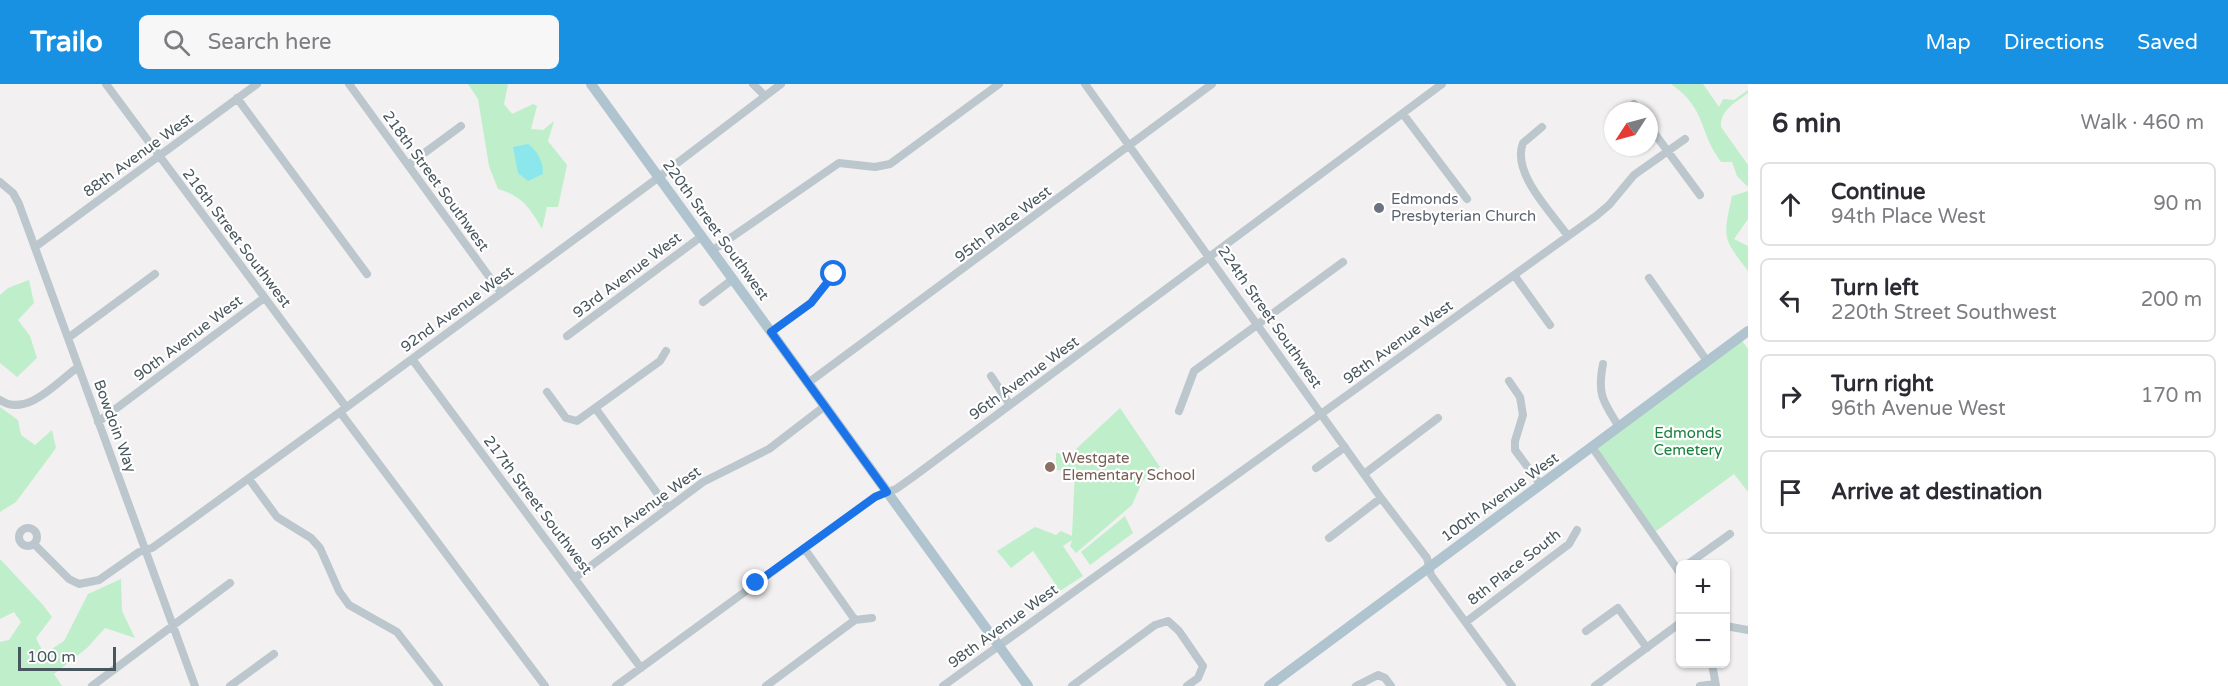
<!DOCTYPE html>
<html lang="en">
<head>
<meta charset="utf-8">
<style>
	:root { --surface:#fff; --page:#f7f7f7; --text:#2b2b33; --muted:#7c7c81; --line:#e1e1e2; --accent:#1991e3 }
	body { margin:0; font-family:"Varela Round",sans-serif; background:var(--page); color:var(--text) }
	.controls { position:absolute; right:18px; bottom:18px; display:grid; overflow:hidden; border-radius:9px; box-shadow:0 2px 4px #0004 }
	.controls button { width:54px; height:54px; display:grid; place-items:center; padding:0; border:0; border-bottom:2px solid var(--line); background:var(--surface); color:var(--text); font:30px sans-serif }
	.compass { position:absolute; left:1604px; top:18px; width:54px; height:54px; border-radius:50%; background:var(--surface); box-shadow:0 2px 4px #0004; rotate:234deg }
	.scale { position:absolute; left:18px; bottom:15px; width:98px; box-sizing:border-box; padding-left:6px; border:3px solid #48565d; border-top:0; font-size:16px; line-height:21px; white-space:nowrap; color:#48565d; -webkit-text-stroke:4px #fff; paint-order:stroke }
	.stop { position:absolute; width:18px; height:18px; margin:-14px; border:4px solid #1a73e8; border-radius:50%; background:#fff }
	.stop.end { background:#1a73e8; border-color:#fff; box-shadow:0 2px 6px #0008 }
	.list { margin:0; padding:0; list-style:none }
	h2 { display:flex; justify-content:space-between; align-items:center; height:78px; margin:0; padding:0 24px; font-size:26px }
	h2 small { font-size:20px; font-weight:400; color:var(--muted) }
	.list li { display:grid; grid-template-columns:39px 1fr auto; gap:18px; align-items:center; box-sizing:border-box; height:84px; margin:0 12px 12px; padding:0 12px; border:2px solid var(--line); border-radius:9px }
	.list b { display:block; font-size:22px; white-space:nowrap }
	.list p { margin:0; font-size:20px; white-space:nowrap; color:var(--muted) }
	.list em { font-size:20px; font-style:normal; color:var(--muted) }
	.icon { flex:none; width:33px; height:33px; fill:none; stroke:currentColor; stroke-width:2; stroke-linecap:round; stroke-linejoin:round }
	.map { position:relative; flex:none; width:1748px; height:602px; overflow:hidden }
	header { display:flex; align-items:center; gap:36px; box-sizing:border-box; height:84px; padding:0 30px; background:var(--accent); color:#fff }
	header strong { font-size:28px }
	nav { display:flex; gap:33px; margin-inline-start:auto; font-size:21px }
	.search { width:420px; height:54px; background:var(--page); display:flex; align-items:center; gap:15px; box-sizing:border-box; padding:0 21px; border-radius:9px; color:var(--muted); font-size:22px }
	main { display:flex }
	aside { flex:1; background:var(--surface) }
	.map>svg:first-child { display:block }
</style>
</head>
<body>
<header>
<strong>Trailo</strong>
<div class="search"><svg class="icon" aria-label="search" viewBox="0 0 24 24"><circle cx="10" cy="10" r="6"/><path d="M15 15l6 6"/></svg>Search here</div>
<nav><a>Map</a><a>Directions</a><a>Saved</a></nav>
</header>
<main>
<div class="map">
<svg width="1748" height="602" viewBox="0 0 1748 602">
	<rect width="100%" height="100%" fill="#f2f0f0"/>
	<path fill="#beefca" d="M 468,0 L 508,0 L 504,20 L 512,30 L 533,20 L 537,22 L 531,45 L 543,46 L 554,37 L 548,57 L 567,81 L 558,123 L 547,123 L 542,145 C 530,124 522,112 498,105 L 489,82 L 478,15 Z
		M 1671,0 L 1703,0 L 1719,23 L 1723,15 L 1734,16 L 1748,6 L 1748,9 C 1735,19 1720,26 1721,43 L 1748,81 L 1748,103 L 1737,92 L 1732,78 L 1721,78 C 1698,47 1707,25 1671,0 Z
		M 1748,107 L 1748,135 L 1734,155 L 1748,162 L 1748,187 C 1722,153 1723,154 1732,112 Z
		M 29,196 L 34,219 L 18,236 L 30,252 L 37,274 L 17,293 L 0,279 L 0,211 L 8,204 Z
		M 1740,254 L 1748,265 L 1748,408 L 1734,390 L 1652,450 L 1592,363 Z
		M 0,323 L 18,336 L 21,351 L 35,361 L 52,346 L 56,364 L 16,418 L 0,428 Z
		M 1120,324 L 1160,383 L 1143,396 L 1132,421 L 1076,469 L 1070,462 L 1072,456 L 1063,462 L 1083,492 L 1060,507 L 1033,467 L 1011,484 L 997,467 L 1035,443 L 1056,451 L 1061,447 L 1072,452 L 1075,387 L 1056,386 L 1056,369 L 1075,370 L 1076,365 Z
		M 1125,432 L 1133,449 L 1090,481 L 1081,468 Z
		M 0,475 L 43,521 L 52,533 L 36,554 L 44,570 L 64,557 L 88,510 L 121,495 L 122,527 L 135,554 L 105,544 L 87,564 L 54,590 L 62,602 L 0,602 L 0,558 L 9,556 L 21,538 L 14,528 L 0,535 Z"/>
	<path fill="#8be7ec" d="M 528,60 C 538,68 543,77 543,90 L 528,97 L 518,89 L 513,63 Z"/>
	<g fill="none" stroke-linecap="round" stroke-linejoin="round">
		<path stroke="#bbc7cd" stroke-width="8" d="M 106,0 L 346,323
			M 349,0 L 501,209
			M 753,0 L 765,12
			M 1085,0 L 1381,414 L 1427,474 L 1431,491 L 1512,602
			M 237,14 L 367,190
			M 1634,20 L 1639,27
			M 1403,30 L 1467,115
			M 1649,42 L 1700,111
			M 1542,43 L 1523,59 C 1511,89 1552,129 1568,152
			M 408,81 L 461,42
			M 0,98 L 13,109 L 19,120 L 195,602
			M 35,163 L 257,0
			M 713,166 L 839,79 L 875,83 L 890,80 L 999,0
			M 1514,191 L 1550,241
			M 1649,194 L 1707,277
			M 703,218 L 733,195
			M 771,248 L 811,219 L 834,190
			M 567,252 L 702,152
			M 68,254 L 155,190
			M 412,275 L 641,584
			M 1603,280 C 1597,311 1603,317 1619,343
			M 991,292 L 1010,321
			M 1509,297 L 1520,313 L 1523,331 L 1515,357 L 1515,366 L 1541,401
			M 808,299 L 1212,0
			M 547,308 L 566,334 L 577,337 L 660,277 L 666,267
			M 0,316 C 27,334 57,298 78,283
			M 596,325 L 668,424
			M 1179,327 L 1194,287 L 1343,178
			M 340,328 L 545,602
			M 98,338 L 264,214
			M 1592,363 L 1680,489
			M 1316,384 L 1345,363
			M 1364,390 L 1438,334
			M 249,395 L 277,433 L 311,454 L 320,464 L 339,507 L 349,521 L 397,548 L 439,602
			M19 453a9 9 0 1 1 18 0a9 9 0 1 1-18 0Z
			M 1329,454 L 1381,414
			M 34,460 L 69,495 L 79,500 L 99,496 L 139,468 L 152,464 L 183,442 L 340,328 L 655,96 L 781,0
			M 804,464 L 855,536
			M 1688,480 L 1730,450
			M 576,493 L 703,398 L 769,365 L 825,322
			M 1466,538 L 1569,460 L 1577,446
			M 1726,542 L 1748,546
			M 1586,547 L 1618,524 L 1647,564
			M 1712,580 L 1716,602
			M 92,602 L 230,499
			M 230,602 L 274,570
			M 616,602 L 876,412 L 896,405 L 913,393 L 1442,0
			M 766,602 L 855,536 L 872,534
			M 943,602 L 1596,132 L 1609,121 L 1634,91 L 1685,55
			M 1072,602 L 1155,541 L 1168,537 L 1179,547 L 1203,582 L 1198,594 L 1187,602
			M 1356,602 L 1378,591 L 1385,594 L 1391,602
			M 1595,602 L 1680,539
			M 1700,602 L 1715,600"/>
		<path stroke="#afc4ce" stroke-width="10" d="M 591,0 L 1028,602
			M 1269,602 L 1748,247"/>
	</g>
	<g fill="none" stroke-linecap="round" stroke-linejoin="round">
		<path stroke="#1a73e8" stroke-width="8" d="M 756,499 L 875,413 L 887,408 L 771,248 L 811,219 L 834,190"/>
	</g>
	<circle fill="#6b7280" stroke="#fff" stroke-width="2" cx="1379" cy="124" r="6"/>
	<circle fill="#8d6e63" stroke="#fff" stroke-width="2" cx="1050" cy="383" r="6"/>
	<g text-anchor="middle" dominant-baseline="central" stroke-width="4.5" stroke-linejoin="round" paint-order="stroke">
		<g font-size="15" fill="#48565d" stroke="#fff">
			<text transform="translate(138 71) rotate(-36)">88th Avenue West</text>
			<text transform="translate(436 97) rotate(54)">218th Street Southwest</text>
			<text transform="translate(1003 140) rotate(-37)">95th Place West</text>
			<text transform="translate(716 146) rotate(54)">220th Street Southwest</text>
			<text transform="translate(237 154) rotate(53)">216th Street Southwest</text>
			<text transform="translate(627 191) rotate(-37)">93rd Avenue West</text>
			<text transform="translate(457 225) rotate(-36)">92nd Avenue West</text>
			<text transform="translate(1270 233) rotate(55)">224th Street Southwest</text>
			<text transform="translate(188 254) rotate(-37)">90th Avenue West</text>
			<text transform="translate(1398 258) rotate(-36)">98th Avenue West</text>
			<text transform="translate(1024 294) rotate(-36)">96th Avenue West</text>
			<text transform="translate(115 342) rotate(70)">Bowdoin Way</text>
			<text transform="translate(1500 413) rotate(-36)">100th Avenue West</text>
			<text transform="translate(538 421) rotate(53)">217th Street Southwest</text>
			<text transform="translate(646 424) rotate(-36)">95th Avenue West</text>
			<text transform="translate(1514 483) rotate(-38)">8th Place South</text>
			<text transform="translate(1003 542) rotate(-36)">98th Avenue West</text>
		</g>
		<g font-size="15" fill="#5b616d" stroke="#fff" text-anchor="start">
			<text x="1391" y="115">Edmonds<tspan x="1391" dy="17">Presbyterian Church</tspan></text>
		</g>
		<g font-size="15" fill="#17803b" stroke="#fff">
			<text x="1688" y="349">Edmonds<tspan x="1688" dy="17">Cemetery</tspan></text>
		</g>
		<g font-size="15" fill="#785e54" stroke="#fff" text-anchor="start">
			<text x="1062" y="374">Westgate<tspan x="1062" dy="17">Elementary School</tspan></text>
		</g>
	</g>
</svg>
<div class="controls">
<button>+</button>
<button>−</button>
</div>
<svg class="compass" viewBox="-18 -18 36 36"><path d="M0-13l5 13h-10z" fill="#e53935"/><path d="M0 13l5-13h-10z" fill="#7c7c81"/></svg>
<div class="scale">100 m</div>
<div class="stop" style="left:834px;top:190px"></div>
<div class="stop end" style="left:756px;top:499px"></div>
</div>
<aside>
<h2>6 min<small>Walk · 460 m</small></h2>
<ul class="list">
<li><svg class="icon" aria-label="ahead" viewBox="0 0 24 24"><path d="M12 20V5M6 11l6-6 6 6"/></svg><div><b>Continue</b><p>94th Place West</p></div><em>90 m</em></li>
<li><svg class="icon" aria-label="left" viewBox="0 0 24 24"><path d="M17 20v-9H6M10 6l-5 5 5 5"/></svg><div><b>Turn left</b><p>220th Street Southwest</p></div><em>200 m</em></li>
<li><svg class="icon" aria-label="right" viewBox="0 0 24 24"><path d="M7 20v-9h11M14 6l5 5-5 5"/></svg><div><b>Turn right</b><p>96th Avenue West</p></div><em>170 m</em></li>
<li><svg class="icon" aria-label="arrive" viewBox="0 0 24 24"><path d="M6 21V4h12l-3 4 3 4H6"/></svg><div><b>Arrive at destination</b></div></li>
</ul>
</aside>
</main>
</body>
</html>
